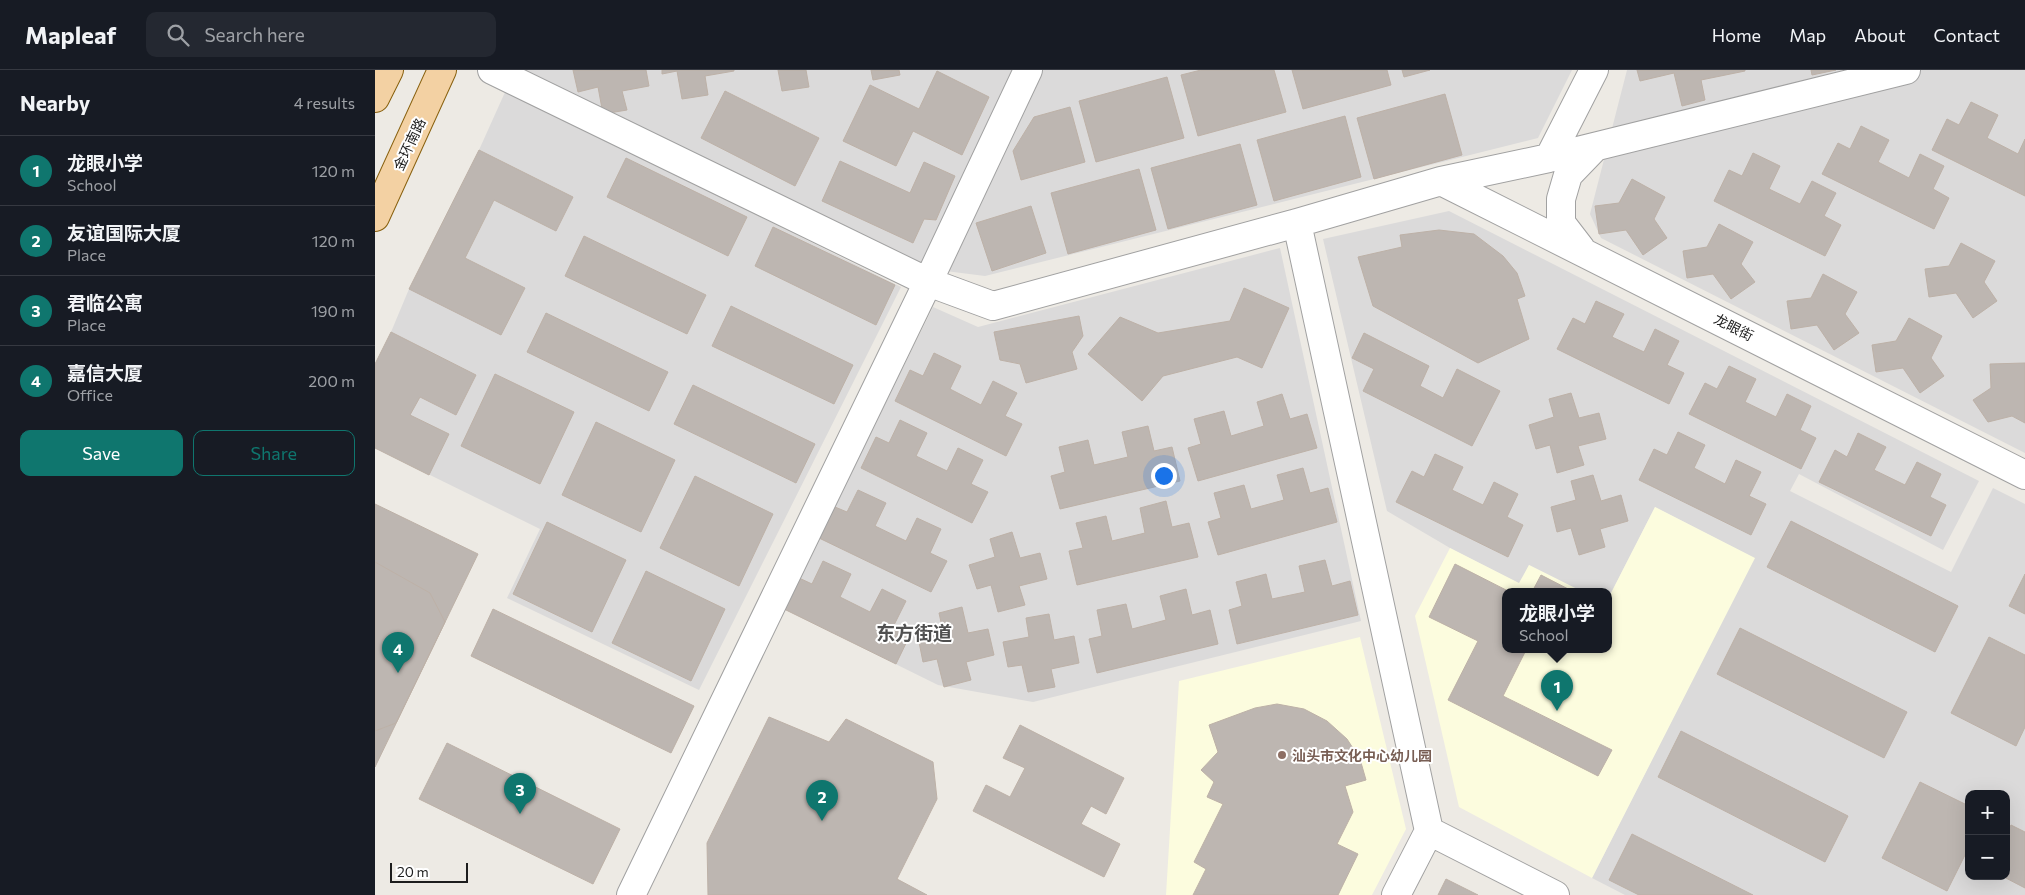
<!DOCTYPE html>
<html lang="en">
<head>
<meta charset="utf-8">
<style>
	:root { --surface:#171b24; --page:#242831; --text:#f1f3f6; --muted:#9ea1a6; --line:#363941; --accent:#0f766e }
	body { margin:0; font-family:Commissioner,"Noto Sans SC",sans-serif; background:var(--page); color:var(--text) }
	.controls { position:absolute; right:15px; bottom:15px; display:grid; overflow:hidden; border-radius:10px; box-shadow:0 5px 20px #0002 }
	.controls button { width:45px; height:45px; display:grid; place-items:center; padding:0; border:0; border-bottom:1px solid var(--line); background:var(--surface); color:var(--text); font:25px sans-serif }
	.scale { position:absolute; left:15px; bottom:12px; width:78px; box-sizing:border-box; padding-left:5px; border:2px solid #1d1d1d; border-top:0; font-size:14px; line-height:18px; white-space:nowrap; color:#1d1d1d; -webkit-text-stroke:4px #fff; paint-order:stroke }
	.you { position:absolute; left:788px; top:405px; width:18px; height:18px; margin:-12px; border:4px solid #fff; border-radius:50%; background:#1a73e8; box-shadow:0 0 0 8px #1a73e833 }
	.badge { display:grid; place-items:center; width:32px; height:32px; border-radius:50%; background:var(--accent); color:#fff; font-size:16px; font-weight:700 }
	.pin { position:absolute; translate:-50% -41px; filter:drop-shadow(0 1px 2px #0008) }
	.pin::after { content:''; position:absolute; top:26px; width:18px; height:15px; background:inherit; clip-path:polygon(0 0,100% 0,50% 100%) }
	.popup { position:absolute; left:1127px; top:518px; width:110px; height:65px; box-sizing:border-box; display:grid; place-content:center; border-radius:10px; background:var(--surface); filter:drop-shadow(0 1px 4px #0005); font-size:16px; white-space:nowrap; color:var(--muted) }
	.popup b { font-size:19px; color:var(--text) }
	.popup::after { content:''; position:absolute; left:50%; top:100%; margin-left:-10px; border:10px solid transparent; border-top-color:var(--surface) }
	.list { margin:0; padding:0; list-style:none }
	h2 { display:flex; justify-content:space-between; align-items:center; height:65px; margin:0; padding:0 20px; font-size:21px }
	h2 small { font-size:16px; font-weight:400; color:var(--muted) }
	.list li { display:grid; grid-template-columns:32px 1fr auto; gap:15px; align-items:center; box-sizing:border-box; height:70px; padding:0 20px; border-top:1px solid var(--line) }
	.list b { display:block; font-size:19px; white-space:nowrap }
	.list p { margin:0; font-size:16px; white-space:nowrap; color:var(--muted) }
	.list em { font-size:16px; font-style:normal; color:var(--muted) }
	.actions { display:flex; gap:10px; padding:15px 20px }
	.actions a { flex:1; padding:11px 0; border:1px solid var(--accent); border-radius:10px; text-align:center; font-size:18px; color:var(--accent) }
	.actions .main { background:var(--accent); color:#fff }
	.icon { flex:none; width:28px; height:28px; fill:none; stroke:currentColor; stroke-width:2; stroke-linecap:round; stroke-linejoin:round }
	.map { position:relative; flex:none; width:1650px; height:825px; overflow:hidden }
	header { display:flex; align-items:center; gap:30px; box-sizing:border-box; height:70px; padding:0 25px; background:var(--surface); border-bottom:1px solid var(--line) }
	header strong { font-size:24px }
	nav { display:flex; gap:28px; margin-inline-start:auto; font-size:18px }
	.search { width:350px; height:45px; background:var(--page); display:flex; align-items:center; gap:12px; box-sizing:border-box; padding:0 18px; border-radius:10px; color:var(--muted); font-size:19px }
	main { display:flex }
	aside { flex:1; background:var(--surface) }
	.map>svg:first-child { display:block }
</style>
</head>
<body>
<header>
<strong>Mapleaf</strong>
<div class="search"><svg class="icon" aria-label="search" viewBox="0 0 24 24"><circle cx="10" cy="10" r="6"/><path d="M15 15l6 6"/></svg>Search here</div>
<nav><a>Home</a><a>Map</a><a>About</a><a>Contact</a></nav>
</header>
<main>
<aside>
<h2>Nearby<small>4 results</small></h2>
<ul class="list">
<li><span class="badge">1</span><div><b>龙眼小学</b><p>School</p></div><em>120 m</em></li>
<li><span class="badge">2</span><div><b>友谊国际大厦</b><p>Place</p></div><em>120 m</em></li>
<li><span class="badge">3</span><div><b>君临公寓</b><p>Place</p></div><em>190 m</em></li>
<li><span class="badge">4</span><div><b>嘉信大厦</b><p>Office</p></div><em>200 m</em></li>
</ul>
<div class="actions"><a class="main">Save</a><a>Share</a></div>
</aside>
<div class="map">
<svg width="1650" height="825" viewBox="0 0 1650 825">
	<rect width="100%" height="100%" fill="#edeae4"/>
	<path fill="#dbdada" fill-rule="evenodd" d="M 135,0 L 1197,0 L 1163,68 L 610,206 L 547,198 Z
		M 1252,0 L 1650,0 L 1650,383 L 1226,168 L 1215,144 Z
		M 131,20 L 526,217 L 324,620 L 132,528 L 165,459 L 0,378 L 0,295 L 16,262 L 34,219 L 104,80 Z
		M 1074,141 L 1604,411 L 1568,480 L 1424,404 L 1415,421 L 1576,502 L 1618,418 L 1650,434 L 1650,825 L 1250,825 L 1217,808 L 1379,488 L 1280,437 L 1233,529 L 1233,522 L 1208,522 L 1154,495 L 1145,514 L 1075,478 L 1012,441 L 948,169 ZM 1594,724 L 1631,724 L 1631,806 L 1594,806 Z
		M 905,178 L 986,551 L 658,632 L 563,615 L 409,539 L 558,237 L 603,257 Z"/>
	<path fill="#fcfcde" d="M 1280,437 L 1380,488 L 1217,808 L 1084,737 L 1040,546 L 1075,478 L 1144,513 L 1154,495 L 1208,522 L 1131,522 L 1131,580 L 1233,580 L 1233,529 Z
		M 985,567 L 1031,759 L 997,825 L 791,825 L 804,611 Z"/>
	<path fill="#bdb6b1" stroke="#bdb1a7" d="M 198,0 L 271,0 L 274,16 L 247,21 L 252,40 L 228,44 L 223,17 L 203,22 Z
		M 287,0 L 359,0 L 359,1 L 330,6 L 333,25 L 307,29 L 302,1 L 287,4 Z
		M 403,0 L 431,0 L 434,17 L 407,21 Z
		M 496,0 L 524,0 L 525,5 L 498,10 Z
		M 826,0 L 899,0 L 911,42 L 823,66 L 806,5 Z
		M 917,0 L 1012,0 L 1016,15 L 928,39 Z
		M 1027,0 L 1055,0 L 1029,7 Z
		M 1262,0 L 1370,0 L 1370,1 L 1326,10 L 1330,30 L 1307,36 L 1299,3 L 1265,11 Z
		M 1436,0 L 1461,0 L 1437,5 Z
		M 562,1 L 614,27 L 587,85 L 538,61 L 521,96 L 468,71 L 495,15 L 544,39 Z
		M 792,7 L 809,68 L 721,92 L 704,31 Z
		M 350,21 L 444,68 L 420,116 L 326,68 Z
		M 1070,24 L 1087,85 L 999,109 L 982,48 Z
		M 1596,32 L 1623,45 L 1612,68 L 1643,84 L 1650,69 L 1650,126 L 1557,80 L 1572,49 L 1584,55 Z
		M 695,37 L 710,92 L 646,110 L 638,81 L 659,47 Z
		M 970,46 L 986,107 L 899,131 L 882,70 Z
		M 1486,56 L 1514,70 L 1503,92 L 1534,108 L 1545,84 L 1569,96 L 1558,119 L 1574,128 L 1559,159 L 1447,104 L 1463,73 L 1475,79 Z
		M 865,74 L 882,135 L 793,159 L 776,98 Z
		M 104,80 L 198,127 L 181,161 L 119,130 L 90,188 L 150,218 L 126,265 L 34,219 Z
		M 1378,83 L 1405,96 L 1394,119 L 1425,134 L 1437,111 L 1461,123 L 1449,146 L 1466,155 L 1450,186 L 1339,131 L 1354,100 L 1367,106 Z
		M 251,88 L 372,147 L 353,186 L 232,127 Z
		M 465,91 L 535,123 L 549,92 L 580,106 L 561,150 L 549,149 L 538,173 L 447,131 Z
		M 764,99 L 781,160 L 693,184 L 676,123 Z
		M 1257,109 L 1290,127 L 1279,149 L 1292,168 L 1268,185 L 1251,160 L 1224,164 L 1220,136 L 1244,133 Z
		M 656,136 L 671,183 L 617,201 L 601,153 Z
		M 1344,154 L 1378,172 L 1366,194 L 1380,212 L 1356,229 L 1338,204 L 1312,208 L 1308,181 L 1332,177 Z
		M 398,157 L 520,215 L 501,255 L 380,196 Z
		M 1064,160 L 1099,164 L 1128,186 L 1142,203 L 1150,226 L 1142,229 L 1154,269 L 1103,293 L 998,236 L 983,187 L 1027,177 L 1025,165 Z
		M 209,166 L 331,225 L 312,264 L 190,206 Z
		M 1586,173 L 1620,191 L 1609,212 L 1622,231 L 1598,248 L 1581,223 L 1554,227 L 1550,199 L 1574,196 Z
		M 1448,204 L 1482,222 L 1470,244 L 1484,263 L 1459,280 L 1442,255 L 1416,259 L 1412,231 L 1436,228 Z
		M 869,218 L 914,238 L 887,298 L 862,287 L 788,306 L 767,331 L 713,284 L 745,247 L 783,263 L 855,251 Z
		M 1221,231 L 1249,244 L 1237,267 L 1269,282 L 1280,259 L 1304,271 L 1292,295 L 1309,303 L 1294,334 L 1182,279 L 1198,248 L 1210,254 Z
		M 356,236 L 478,295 L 459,334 L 337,276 Z
		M 171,243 L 293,302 L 274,341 L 152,282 Z
		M 704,246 L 708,266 L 697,282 L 702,299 L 651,313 L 645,294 L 625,290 L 619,262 Z
		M 1534,248 L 1567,266 L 1556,288 L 1569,306 L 1545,323 L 1528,298 L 1501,302 L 1497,275 L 1521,271 Z
		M 16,262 L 101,305 L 81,345 L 45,327 L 35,345 L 74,364 L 54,405 L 0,378 L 0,294 Z
		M 989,263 L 1054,296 L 1045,316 L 1068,328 L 1082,299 L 1125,321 L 1097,376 L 988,321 L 999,299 L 977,288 Z
		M 559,283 L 586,296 L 575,319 L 606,335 L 618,311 L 642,323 L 630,346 L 647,354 L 631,386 L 520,331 L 535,300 L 548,306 Z
		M 1650,293 L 1650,353 L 1637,346 L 1613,352 L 1598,330 L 1616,318 L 1615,294 Z
		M 1354,296 L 1381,309 L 1370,332 L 1401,347 L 1412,324 L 1436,336 L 1425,360 L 1441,368 L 1426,399 L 1314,344 L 1330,313 L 1342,319 Z
		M 120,304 L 199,342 L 165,414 L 86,376 Z
		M 318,315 L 440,374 L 421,413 L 299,354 Z
		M 1196,323 L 1204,348 L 1224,343 L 1231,369 L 1203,376 L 1209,395 L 1182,403 L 1175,375 L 1161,379 L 1154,355 L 1179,347 L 1174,329 Z
		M 907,324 L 915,349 L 932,344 L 942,378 L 823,411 L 813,378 L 826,374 L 819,349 L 849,341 L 856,366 L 889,356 L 882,332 Z
		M 525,350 L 552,363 L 541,386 L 572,401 L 583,378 L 608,390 L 596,414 L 613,422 L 597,453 L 486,398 L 501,367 L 514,373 Z
		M 221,352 L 300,390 L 266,462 L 187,425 Z
		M 773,356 L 779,381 L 797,377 L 805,411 L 685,439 L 676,406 L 690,402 L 684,377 L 713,370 L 719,395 L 753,387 L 747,362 Z
		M 1303,362 L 1330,375 L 1319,398 L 1350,414 L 1361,390 L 1386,402 L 1374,426 L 1391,434 L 1376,465 L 1264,410 L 1279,379 L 1292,385 Z
		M 1483,363 L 1511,377 L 1499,400 L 1530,415 L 1542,392 L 1566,404 L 1555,427 L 1571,435 L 1556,466 L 1444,412 L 1460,380 L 1472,387 Z
		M 1060,384 L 1088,397 L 1077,420 L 1108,435 L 1119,412 L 1143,424 L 1132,447 L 1148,455 L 1133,487 L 1021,432 L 1037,401 L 1049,407 Z
		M 928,398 L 935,423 L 953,418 L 962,452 L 843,485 L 833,452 L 846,448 L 839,423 L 869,415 L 876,439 L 909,430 L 902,405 Z
		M 1218,405 L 1226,431 L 1246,425 L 1253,451 L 1225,459 L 1230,477 L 1204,485 L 1196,458 L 1182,462 L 1176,437 L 1201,430 L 1196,411 Z
		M 320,406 L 398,444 L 364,516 L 285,478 Z
		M 483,420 L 511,433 L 500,456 L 531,471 L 542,448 L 566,459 L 555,483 L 572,491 L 556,522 L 444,468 L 460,437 L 472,442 Z
		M 791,431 L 797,457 L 814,453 L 823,487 L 702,515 L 694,481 L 708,478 L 701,453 L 731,446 L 737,471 L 770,463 L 765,438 Z
		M 0,434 L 103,484 L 0,697 Z
		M 1416,451 L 1583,536 L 1560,582 L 1392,497 Z
		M 172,452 L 251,490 L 217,562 L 138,524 Z
		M 637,462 L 645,488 L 665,483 L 672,509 L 644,516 L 650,535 L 623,542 L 616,515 L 602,519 L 594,495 L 620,487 L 615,469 Z
		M 950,490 L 957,516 L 975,511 L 983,545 L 862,574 L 854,540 L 867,536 L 861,512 L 891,504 L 897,529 L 930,522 L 924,496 Z
		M 448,491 L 476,504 L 465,527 L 495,542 L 507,519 L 531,531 L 519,555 L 536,563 L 521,594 L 409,539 L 424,508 L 437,514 Z
		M 0,492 L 55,523 L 70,552 L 21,653 L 0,661 Z
		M 1080,494 L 1135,522 L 1131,522 L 1131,580 L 1151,580 L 1128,626 L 1237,680 L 1223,706 L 1073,630 L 1103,571 L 1054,547 Z
		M 271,501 L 350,539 L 316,611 L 237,573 Z
		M 1650,504 L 1650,544 L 1634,536 Z
		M 1166,505 L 1199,522 L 1157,522 Z
		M 811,519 L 817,545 L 835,540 L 843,574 L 722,603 L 714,569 L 727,566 L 722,540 L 751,534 L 757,559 L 791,550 L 785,526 Z
		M 587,537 L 593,563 L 613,559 L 619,585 L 591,592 L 596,610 L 569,617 L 562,589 L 548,592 L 543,567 L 568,561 L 564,543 Z
		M 118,539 L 319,636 L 296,683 L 96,586 Z
		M 674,544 L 679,570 L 699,566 L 704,593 L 676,599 L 680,617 L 653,622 L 647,595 L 633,597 L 628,572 L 654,567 L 651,548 Z
		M 1365,558 L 1532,642 L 1509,688 L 1342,604 Z
		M 1614,567 L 1650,585 L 1650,657 L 1641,676 L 1576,643 Z
		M 902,634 L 929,639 L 952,651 L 972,669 L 985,689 L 991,710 L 970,716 L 978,742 L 962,774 L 983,784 L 963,825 L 818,825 L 831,799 L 819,792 L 848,734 L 832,727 L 839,712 L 826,700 L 843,682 L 834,655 L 880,638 Z
		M 394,647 L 454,672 L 471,649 L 558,692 L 562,729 L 522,809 L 552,825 L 333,825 L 332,773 Z
		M 645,655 L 749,708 L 731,744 L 716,736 L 706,754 L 745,774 L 729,807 L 598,741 L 611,715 L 635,727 L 650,698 L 628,688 Z
		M 1306,661 L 1473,746 L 1450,792 L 1283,707 Z
		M 72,673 L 245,759 L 218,814 L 44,729 Z
		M 1545,712 L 1594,736 L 1594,777 L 1572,821 L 1507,788 Z
		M 1636,755 L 1650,762 L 1650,818 L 1627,806 L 1631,806 L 1631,765 Z
		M 1257,764 L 1378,825 L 1264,825 L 1234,810 Z
		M 1071,809 L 1103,825 L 1063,825 Z"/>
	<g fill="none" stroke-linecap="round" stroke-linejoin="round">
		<g stroke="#a1a1a1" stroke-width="30">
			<path id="minor" d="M 117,0 L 553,212 L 618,236 L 922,153 L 1066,111 L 1174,88 L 1531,0
				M 1174,88 L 1219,0
				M 1066,111 L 1650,405
				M 922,153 L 1054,761 L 1021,825
				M 1206,179 L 1186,153 L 1186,129 L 1193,105 L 1220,77
				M 1054,761 L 1180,825
				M 256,825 L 553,212 L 653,0"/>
		</g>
		<g stroke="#88600e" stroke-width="30">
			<path id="major" d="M 0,28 L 14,0
				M 0,147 L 67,0"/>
		</g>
		<use href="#minor" stroke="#fff" stroke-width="28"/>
		<use href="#major" stroke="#f3d1a3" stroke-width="28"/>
	</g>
	<circle fill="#8d6e63" stroke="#fff" stroke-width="2" cx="907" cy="685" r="5"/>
	<g text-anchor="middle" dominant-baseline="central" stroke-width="4" stroke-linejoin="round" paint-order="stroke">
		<g font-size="14" fill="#1d1d1d" stroke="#fff">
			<text transform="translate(34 74) rotate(-65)">金环南路</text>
			<text transform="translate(1359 257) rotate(27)">龙眼街</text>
		</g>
		<g font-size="14" font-weight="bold" fill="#785e54" stroke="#fff" text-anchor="start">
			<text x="917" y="685">汕头市文化中心幼儿园</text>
		</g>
		<g font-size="19" font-weight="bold" fill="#505050" stroke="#fff">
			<text x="539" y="562">东方街道</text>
		</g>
	</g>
</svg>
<div class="controls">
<button>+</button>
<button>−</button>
</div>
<div class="scale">20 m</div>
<div class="you"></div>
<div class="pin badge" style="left:1182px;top:641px">1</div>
<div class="popup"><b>龙眼小学</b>School</div>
<div class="pin badge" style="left:447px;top:751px">2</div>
<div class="pin badge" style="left:145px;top:744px">3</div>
<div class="pin badge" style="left:23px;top:603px">4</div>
</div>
</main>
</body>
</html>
